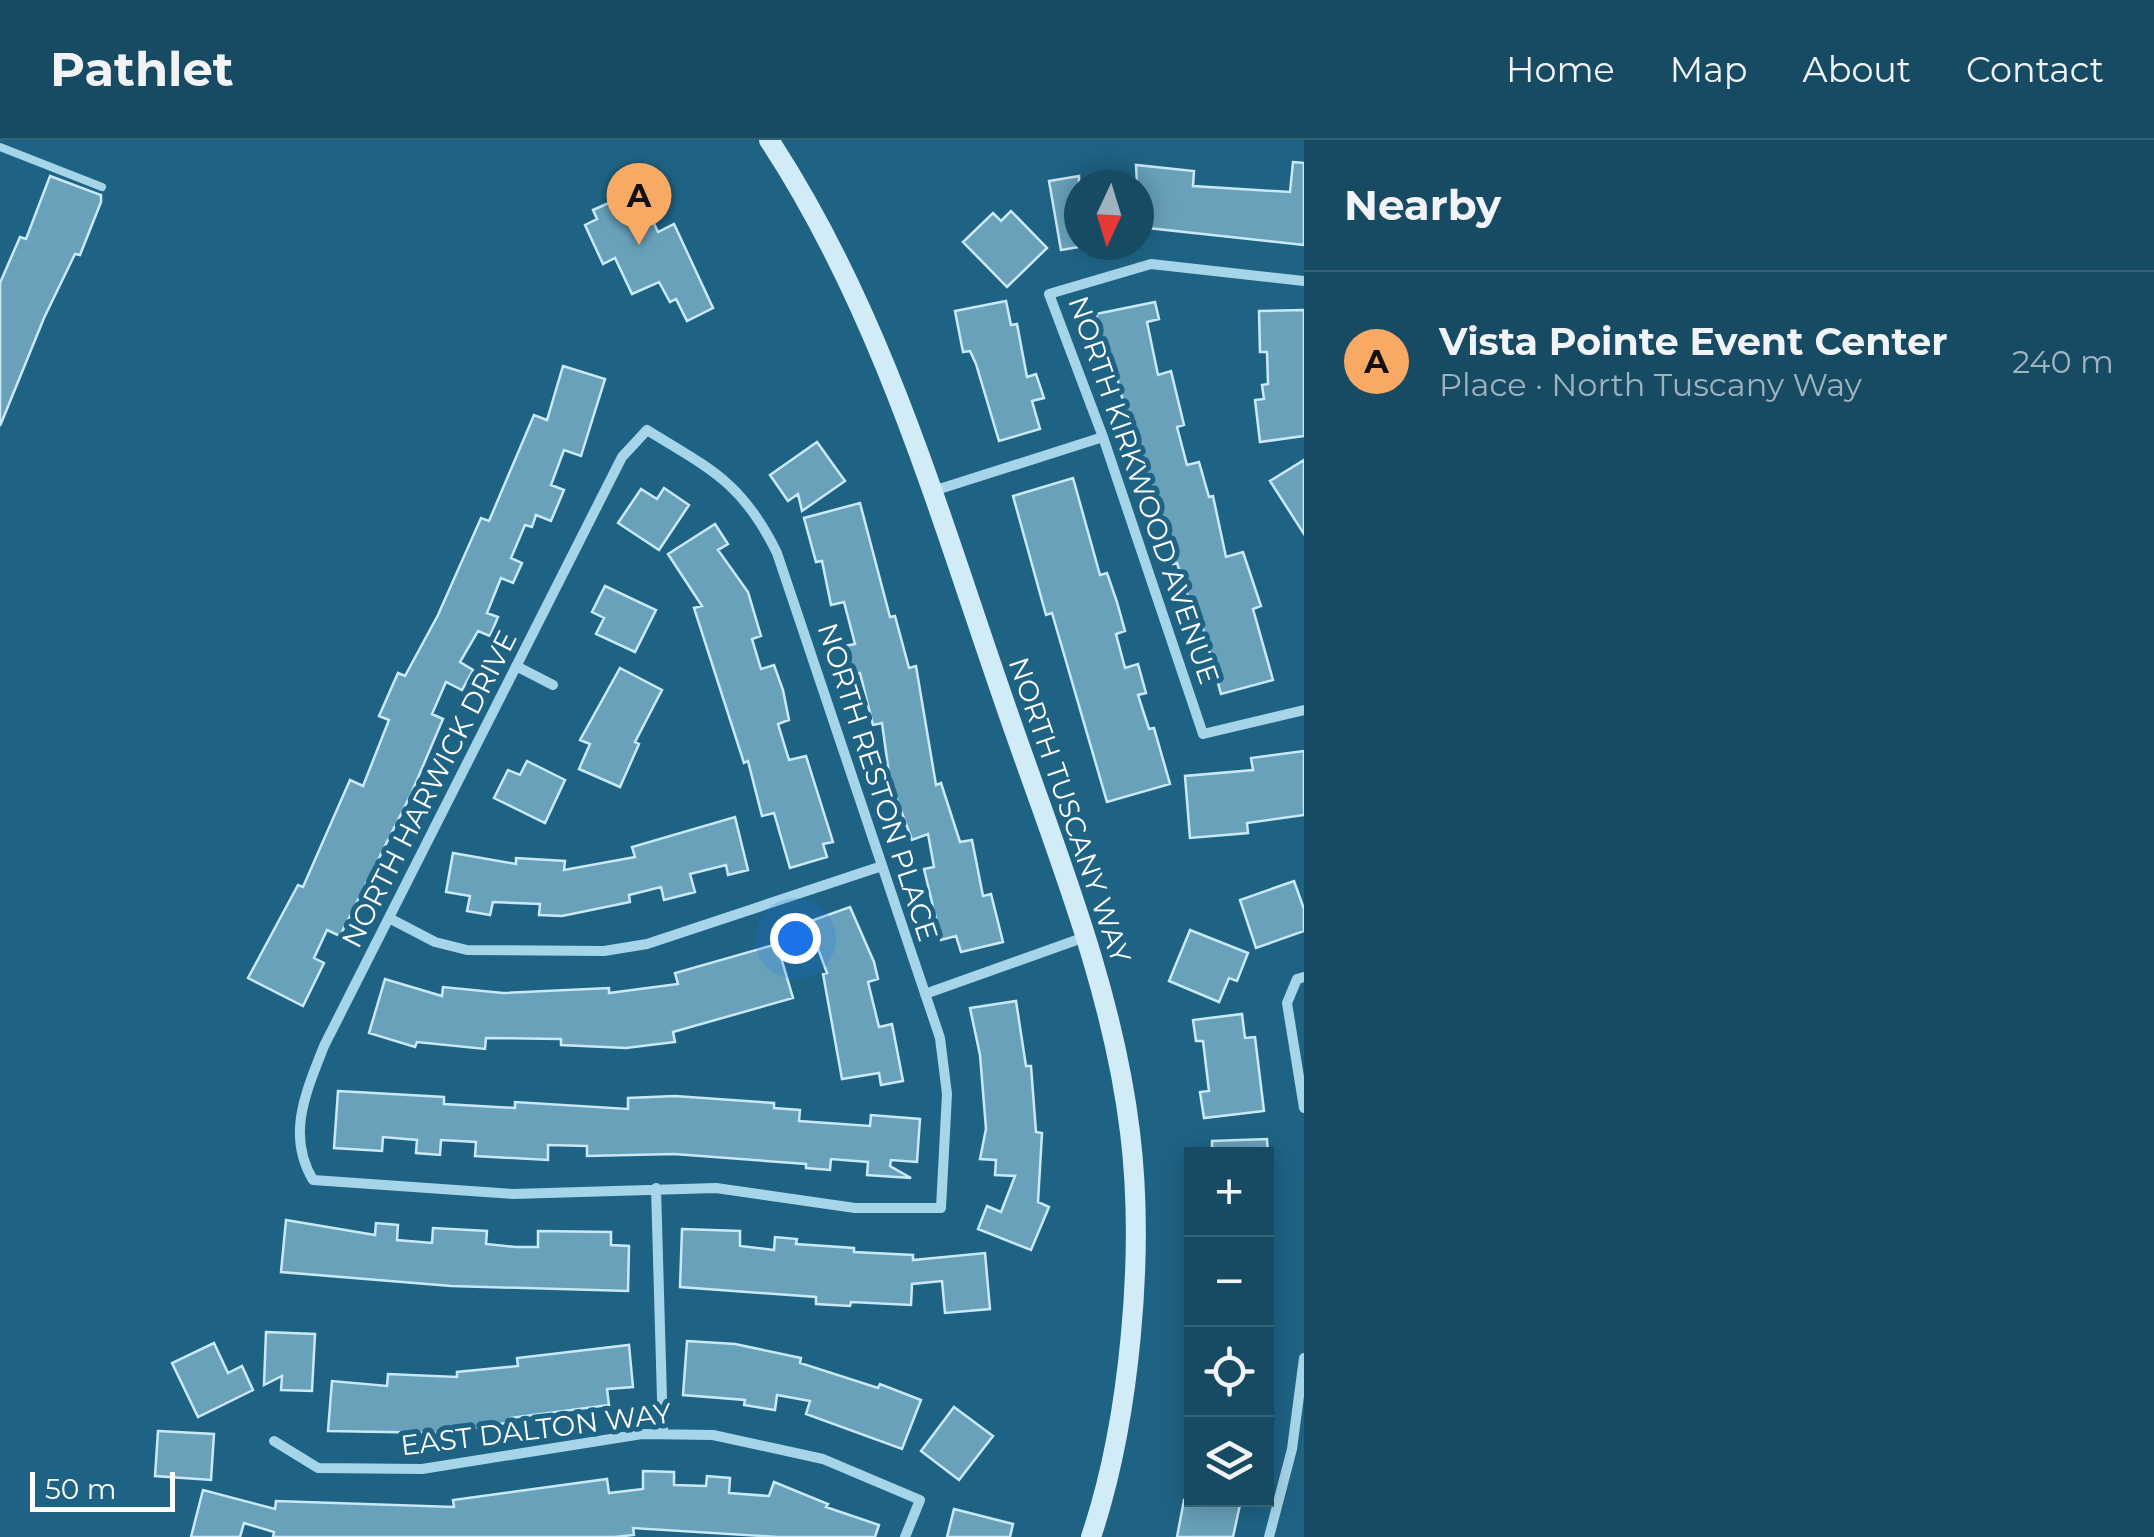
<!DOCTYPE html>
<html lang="en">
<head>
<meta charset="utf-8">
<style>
	:root { --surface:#174a63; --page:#24546c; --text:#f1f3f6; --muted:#9eb3be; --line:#366278; --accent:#f8aa65 }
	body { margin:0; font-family:Montserrat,sans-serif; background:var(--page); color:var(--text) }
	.controls { position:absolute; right:30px; bottom:30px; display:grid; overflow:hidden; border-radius:0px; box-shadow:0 5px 25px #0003 }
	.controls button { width:90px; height:90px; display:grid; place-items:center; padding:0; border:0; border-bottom:2px solid var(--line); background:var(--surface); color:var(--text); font:50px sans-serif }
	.compass { position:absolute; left:1064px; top:30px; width:90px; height:90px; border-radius:50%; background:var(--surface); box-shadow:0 5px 25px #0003; rotate:184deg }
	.scale { position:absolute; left:30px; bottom:25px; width:145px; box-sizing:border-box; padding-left:10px; border:5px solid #fff; border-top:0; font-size:28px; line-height:35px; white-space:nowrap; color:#fff; -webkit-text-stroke:8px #1f6384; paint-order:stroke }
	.you { position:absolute; left:795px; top:798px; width:35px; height:35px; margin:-25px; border:8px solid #fff; border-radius:50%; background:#1a73e8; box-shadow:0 0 0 15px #1a73e833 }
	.badge { display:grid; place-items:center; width:65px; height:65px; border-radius:50%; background:var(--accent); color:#111; font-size:32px; font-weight:700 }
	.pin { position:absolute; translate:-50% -82px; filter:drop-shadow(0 2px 5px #0008) }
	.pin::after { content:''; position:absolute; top:52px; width:35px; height:30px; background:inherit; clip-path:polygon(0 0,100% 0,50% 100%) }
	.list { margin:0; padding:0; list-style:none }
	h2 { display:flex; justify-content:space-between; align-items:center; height:130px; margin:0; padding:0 40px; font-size:42px }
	h2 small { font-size:32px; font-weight:400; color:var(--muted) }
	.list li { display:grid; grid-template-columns:65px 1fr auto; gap:30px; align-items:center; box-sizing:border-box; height:180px; padding:0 40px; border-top:2px solid var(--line) }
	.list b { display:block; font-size:38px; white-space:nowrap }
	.list p { margin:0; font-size:32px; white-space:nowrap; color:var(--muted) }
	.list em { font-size:32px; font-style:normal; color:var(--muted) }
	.icon { flex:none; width:55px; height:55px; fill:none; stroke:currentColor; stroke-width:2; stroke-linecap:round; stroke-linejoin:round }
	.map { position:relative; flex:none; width:1304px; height:1397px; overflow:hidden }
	header { display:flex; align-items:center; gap:60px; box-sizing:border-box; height:140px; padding:0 50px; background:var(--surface); border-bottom:2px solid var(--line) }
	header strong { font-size:48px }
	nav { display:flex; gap:55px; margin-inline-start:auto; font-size:35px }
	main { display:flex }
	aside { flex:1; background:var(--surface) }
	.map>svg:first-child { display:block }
</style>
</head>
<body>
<header>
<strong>Pathlet</strong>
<nav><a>Home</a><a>Map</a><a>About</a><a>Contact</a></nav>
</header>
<main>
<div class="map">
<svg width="1304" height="1397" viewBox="0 0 1304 1397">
	<rect width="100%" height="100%" fill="#1f6384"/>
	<path fill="#69a1bb" stroke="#cae9f7" stroke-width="2.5" d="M 1293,22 L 1304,23 L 1304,105 L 1139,87 L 1136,25 L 1194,31 L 1193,46 L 1290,52 Z
		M 50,36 L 101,55 L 101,62 L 80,115 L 75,114 L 44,178 L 0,286 L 0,143 L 20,97 L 26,99 Z
		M 1079,36 L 1079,107 L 1061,110 L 1049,41 Z
		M 638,50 L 658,92 L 674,84 L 713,168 L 687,181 L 676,159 L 670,162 L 659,142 L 632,154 L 615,118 L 603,124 L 585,85 L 597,79 L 593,70 Z
		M 1011,71 L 1047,108 L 1007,147 L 963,102 L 993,73 L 1001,81 Z
		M 1006,161 L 1011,185 L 1017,184 L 1027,237 L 1036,234 L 1044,258 L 1032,261 L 1040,289 L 999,301 L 976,224 L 970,211 L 963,212 L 955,171 Z
		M 1155,162 L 1159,179 L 1147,182 L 1158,235 L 1171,231 L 1184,285 L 1177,287 L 1187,325 L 1199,322 L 1209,357 L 1213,356 L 1226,417 L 1243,412 L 1261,466 L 1253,469 L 1273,540 L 1221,554 L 1202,485 L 1198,487 L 1177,423 L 1173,424 L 1159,362 L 1154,363 L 1136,297 L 1132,298 L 1115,229 L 1108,230 L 1096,174 Z
		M 1304,170 L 1304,296 L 1260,302 L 1255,260 L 1264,259 L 1262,245 L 1268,244 L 1267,212 L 1260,212 L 1259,171 Z
		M 563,226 L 605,239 L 581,316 L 564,310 L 551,345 L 564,350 L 551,381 L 536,375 L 532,387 L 525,385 L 511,418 L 522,423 L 513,443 L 501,438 L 487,473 L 498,477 L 490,496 L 478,491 L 460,522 L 473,530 L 462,550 L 446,542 L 432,574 L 443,579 L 411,654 L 340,796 L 327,790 L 314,818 L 324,823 L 303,866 L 248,838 L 298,745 L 303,747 L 350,640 L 363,646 L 389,580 L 379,576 L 398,533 L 405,536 L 438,475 L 481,378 L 489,381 L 534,275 L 547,280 Z
		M 817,302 L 845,341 L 802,371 L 798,354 L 788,361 L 770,335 Z
		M 1304,320 L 1304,394 L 1270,341 Z
		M 1073,338 L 1100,435 L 1107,433 L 1117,462 L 1125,491 L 1116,494 L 1125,528 L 1138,524 L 1146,553 L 1138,555 L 1149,589 L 1154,588 L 1170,644 L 1107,662 L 1052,473 L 1046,475 L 1013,356 Z
		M 664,348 L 689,365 L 659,410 L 618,383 L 641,349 L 657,359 Z
		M 860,363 L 890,477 L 895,476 L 909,528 L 916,526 L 936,645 L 941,643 L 960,702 L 972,700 L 983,756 L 991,754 L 1003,802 L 961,812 L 956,796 L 941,800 L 924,729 L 934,727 L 928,694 L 912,700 L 890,641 L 882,583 L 873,585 L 860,533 L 852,535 L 844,506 L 855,504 L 844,462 L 831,465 L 822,421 L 816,422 L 804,378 Z
		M 715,384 L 728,404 L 718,410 L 748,452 L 761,496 L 752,499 L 761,529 L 774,525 L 783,550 L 789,580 L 778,584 L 789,620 L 806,616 L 833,702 L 823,704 L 827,717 L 790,728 L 774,673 L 762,676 L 748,621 L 744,623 L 694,468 L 702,466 L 668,414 Z
		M 605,446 L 656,470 L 635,512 L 596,494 L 604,478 L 592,472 Z
		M 620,528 L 662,550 L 635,602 L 639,604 L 620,647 L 579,629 L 590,604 L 580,600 Z
		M 1304,611 L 1304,675 L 1247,683 L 1248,693 L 1190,698 L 1185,636 L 1253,630 L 1251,618 Z
		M 527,621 L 565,640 L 545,683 L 494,658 L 508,630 L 520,635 Z
		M 735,677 L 748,730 L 728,735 L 726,725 L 690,734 L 695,752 L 664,760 L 661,747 L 629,755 L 630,762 L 562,776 L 539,775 L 540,764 L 493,762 L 490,775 L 467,771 L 470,756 L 446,752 L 453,713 L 516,724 L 516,718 L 565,721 L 564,730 L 635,717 L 632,707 Z
		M 1294,741 L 1304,769 L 1304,791 L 1256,808 L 1240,760 Z
		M 850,767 L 874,822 L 878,839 L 868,842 L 879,887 L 892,884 L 903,941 L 881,945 L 879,933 L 842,939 L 823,834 L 827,833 L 808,782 Z
		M 1190,790 L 1248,813 L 1237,841 L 1229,838 L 1219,862 L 1169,841 Z
		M 777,804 L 793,858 L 673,892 L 675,902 L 626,908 L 561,905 L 561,899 L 486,898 L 485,909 L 417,902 L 415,907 L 369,893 L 385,839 L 442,856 L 443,847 L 503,853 L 609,848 L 609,853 L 678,844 L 675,833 Z
		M 1016,861 L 1026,926 L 1031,926 L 1036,992 L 1042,993 L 1038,1062 L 1049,1067 L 1031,1110 L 978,1089 L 987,1066 L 1001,1072 L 1015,1036 L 995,1035 L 996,1020 L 980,1019 L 986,989 L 980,915 L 970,868 Z
		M 1242,874 L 1245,898 L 1255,897 L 1264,971 L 1204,978 L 1200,952 L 1209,951 L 1203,901 L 1196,901 L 1193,880 Z
		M 338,951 L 444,957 L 444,964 L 515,968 L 515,962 L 628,969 L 628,958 L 675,956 L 774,963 L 774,968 L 800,970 L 799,981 L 870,986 L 871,975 L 920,979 L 917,1022 L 891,1020 L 890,1026 L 911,1038 L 867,1035 L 868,1022 L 831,1019 L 830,1030 L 806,1028 L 806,1024 L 674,1014 L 587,1016 L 587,1006 L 548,1005 L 548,1020 L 475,1016 L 476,1002 L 441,1000 L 440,1015 L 416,1013 L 417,1000 L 383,997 L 382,1011 L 334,1008 Z
		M 1267,999 L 1268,1014 L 1212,1014 L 1212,1001 Z
		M 286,1080 L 375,1095 L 376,1083 L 398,1085 L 397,1100 L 432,1103 L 433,1088 L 487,1091 L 486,1104 L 516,1107 L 538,1107 L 538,1091 L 611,1092 L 611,1105 L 629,1106 L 628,1151 L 451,1146 L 281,1132 Z
		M 682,1089 L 740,1091 L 740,1106 L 774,1110 L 775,1097 L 797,1099 L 796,1104 L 854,1108 L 854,1112 L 913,1115 L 913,1120 L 985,1113 L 990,1169 L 945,1173 L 942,1141 L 912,1144 L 911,1165 L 851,1162 L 850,1166 L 816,1164 L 816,1157 L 680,1147 Z
		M 266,1192 L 315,1194 L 312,1251 L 281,1250 L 282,1236 L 264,1245 Z
		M 687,1201 L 735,1204 L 801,1218 L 800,1223 L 878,1248 L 880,1244 L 921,1260 L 902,1309 L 806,1274 L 810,1261 L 777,1255 L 775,1270 L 744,1265 L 745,1260 L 683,1255 Z
		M 214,1203 L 228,1233 L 242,1226 L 253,1250 L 198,1277 L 172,1223 Z
		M 629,1205 L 633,1247 L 607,1249 L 609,1265 L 510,1278 L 511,1282 L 445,1293 L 328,1291 L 332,1241 L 387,1246 L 388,1234 L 457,1237 L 457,1232 L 518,1226 L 517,1218 Z
		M 954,1267 L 993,1296 L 959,1340 L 921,1311 Z
		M 158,1291 L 214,1294 L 211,1340 L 155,1336 Z
		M 643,1331 L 674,1332 L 674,1345 L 706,1346 L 707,1336 L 730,1338 L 729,1353 L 769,1356 L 774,1342 L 828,1364 L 826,1367 L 879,1385 L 875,1397 L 778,1397 L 633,1388 L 634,1395 L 614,1397 L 273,1397 L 274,1392 L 244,1383 L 240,1397 L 191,1397 L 203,1350 L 275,1369 L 276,1361 L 454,1367 L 453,1360 L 607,1339 L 609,1353 L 643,1349 Z
		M 1184,1360 L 1241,1360 L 1233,1397 L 1177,1397 Z
		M 954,1369 L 1013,1384 L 1010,1397 L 947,1397 Z"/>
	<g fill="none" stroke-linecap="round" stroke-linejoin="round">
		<path stroke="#a6d5e9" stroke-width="8" d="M 0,7 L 102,47"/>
		<path stroke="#a6d5e9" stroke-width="10" d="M 1304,141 L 1151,124 L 1049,154 L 1103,297 L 1203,594 L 1304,570
			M 647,290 C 712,330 742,342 777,413 L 940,898 L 947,954 L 941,1068 L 855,1068 L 716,1048 L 513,1054 L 313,1040 C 286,995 306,952 324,906 L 622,317 Z
			M 933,351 L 1103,297
			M 516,526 L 553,545
			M 389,778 L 435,802 L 467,810 L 604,811 L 647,804 L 882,726
			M 1304,837 L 1297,839 L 1287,863 L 1304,968
			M 925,854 L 1085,797
			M 656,1048 L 663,1294
			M 274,1301 L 318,1328 L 422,1329 L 642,1294 L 713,1295 L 823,1319 L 920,1360 L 905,1397
			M 1269,1397 L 1292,1309 L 1304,1218"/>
		<path stroke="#d1ebf7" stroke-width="20" d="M 769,0 C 882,172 938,371 1005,564 C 1053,704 1112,844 1130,992 C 1145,1113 1130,1281 1091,1397"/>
	</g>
	<g text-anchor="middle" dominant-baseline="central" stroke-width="10" stroke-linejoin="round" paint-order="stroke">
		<g font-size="28" fill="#fff" stroke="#1f6384">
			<text transform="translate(1144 350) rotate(71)">NORTH KIRKWOOD AVENUE</text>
			<text transform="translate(878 642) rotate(72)">NORTH RESTON PLACE</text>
			<text transform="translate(429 649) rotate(-63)">NORTH HARWICK DRIVE</text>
			<text transform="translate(1070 670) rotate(71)">NORTH TUSCANY WAY</text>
			<text transform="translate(536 1289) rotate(-7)">EAST DALTON WAY</text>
		</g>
	</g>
</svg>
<div class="controls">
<button>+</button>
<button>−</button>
<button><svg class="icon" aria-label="locate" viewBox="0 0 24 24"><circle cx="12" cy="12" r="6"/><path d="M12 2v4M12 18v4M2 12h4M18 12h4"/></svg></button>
<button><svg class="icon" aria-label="layers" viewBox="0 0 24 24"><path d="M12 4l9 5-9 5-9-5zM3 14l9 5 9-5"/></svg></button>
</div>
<svg class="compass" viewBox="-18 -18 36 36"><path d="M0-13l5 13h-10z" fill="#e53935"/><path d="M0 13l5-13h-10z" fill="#9eb3be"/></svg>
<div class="scale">50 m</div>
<div class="you"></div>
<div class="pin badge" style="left:639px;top:105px">A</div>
</div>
<aside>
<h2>Nearby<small></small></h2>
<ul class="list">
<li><span class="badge">A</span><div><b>Vista Pointe Event Center</b><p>Place · North Tuscany Way</p></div><em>240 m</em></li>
</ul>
</aside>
</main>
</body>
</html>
